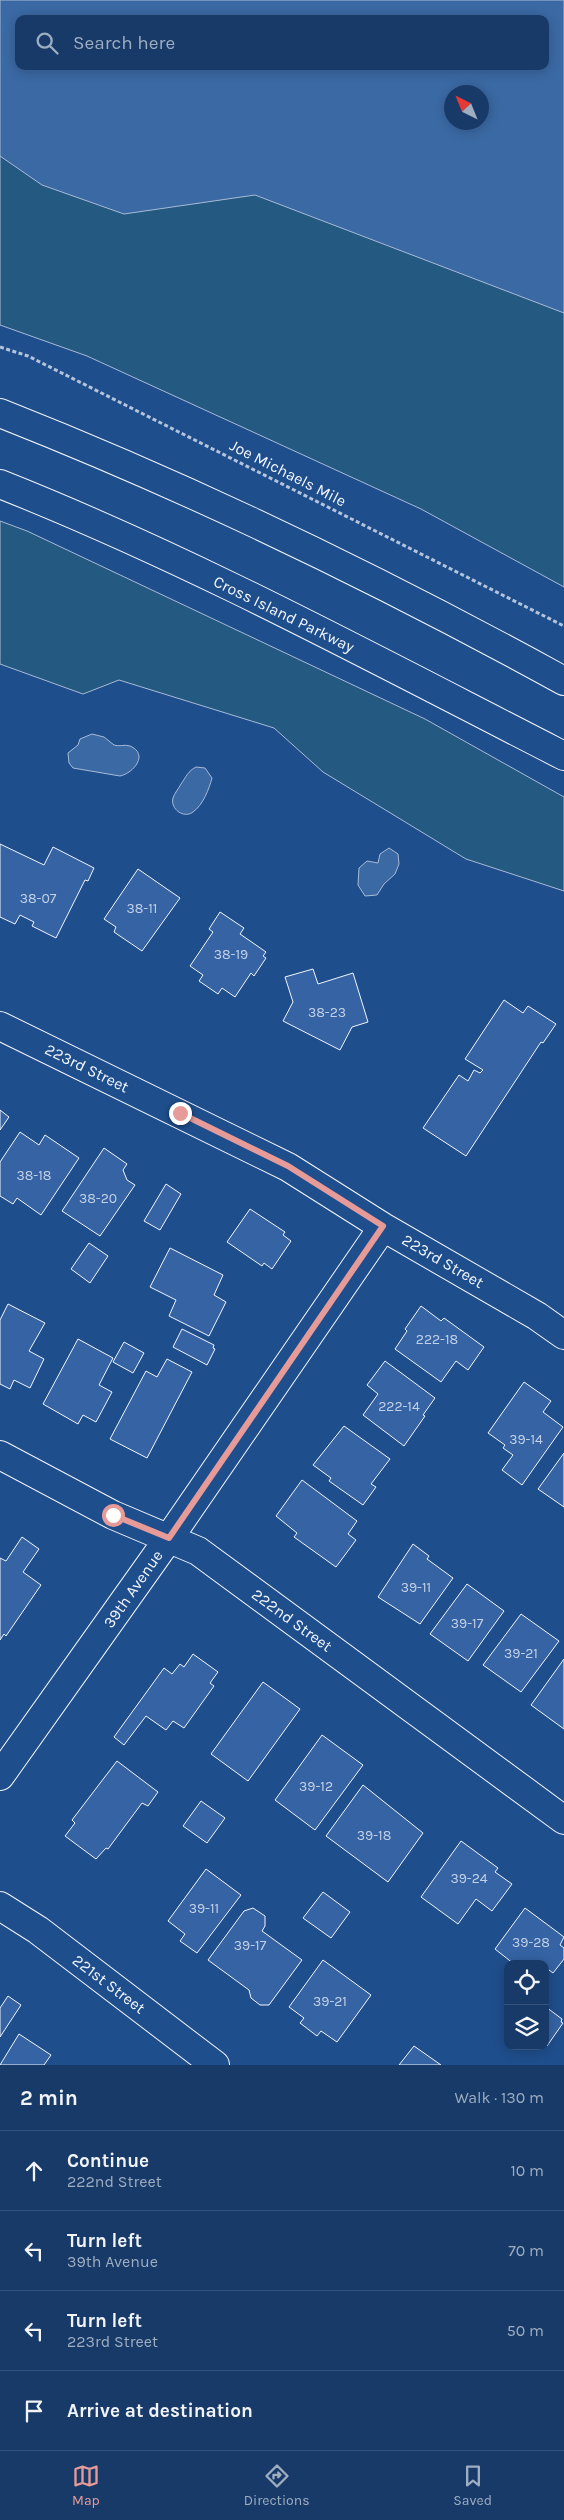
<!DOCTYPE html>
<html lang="en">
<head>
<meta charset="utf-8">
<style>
	:root { --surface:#173a69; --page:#20416f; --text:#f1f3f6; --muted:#9eadc0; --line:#36547d; --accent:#e69b98 }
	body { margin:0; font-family:Karla,sans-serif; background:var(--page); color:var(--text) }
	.controls { position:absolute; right:15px; bottom:15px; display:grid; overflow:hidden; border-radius:10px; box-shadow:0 2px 12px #0003 }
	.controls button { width:45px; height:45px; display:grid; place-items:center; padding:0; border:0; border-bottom:1px solid var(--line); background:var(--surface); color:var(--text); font:25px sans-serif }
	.compass { position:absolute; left:444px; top:85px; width:45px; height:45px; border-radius:50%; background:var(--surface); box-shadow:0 2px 12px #0003; rotate:317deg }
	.stop { position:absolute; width:15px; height:15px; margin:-11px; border:4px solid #e69b98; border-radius:50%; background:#fff }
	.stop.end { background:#e69b98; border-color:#fff; box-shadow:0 1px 5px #0008 }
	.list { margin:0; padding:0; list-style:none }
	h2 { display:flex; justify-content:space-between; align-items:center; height:65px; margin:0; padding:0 20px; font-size:21px }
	h2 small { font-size:16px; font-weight:400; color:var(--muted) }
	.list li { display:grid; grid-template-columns:32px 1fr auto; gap:15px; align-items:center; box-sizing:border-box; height:80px; padding:0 20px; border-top:1px solid var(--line) }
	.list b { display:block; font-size:19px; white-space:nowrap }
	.list p { margin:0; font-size:16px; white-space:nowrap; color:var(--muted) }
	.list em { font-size:16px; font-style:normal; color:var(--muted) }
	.icon { flex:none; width:28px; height:28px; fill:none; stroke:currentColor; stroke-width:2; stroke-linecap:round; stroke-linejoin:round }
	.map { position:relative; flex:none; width:564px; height:2065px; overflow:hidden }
	.search { position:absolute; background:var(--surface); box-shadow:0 2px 12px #0003; left:15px; right:15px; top:15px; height:55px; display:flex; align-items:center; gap:12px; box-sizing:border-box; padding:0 18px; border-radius:10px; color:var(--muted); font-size:19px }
	.sheet { height:385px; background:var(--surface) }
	nav { display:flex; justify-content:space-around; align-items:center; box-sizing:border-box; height:70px; border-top:1px solid var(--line); background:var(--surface); font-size:14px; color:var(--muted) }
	nav a { display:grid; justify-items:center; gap:2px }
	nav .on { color:var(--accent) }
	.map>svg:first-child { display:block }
</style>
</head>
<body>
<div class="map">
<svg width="564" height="2065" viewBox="0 0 564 2065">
	<rect width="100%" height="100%" fill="#1f4e8c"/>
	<path fill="#245a82" stroke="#a8bbd7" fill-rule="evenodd" d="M 0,0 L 564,0 L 564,587 L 421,509 L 87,356 L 0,325 ZM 19,19 L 545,19 L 545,66 L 19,66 ZM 452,92 L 482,92 L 482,122 L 452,122 Z
		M 0,521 L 27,531 L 425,719 L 564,797 L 564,891 L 466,859 L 323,772 L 274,728 L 119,680 L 83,694 L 0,664 Z"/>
	<path fill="#3b69a3" stroke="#a8bbd7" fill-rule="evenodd" d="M 0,0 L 564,0 L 564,313 L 255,195 L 124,214 L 42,185 L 0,156 ZM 19,19 L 545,19 L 545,66 L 19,66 ZM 482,92 L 482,122 L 452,122 L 452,92 Z
		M 92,734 L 104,737 L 114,745 C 119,747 124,744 130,746 C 149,754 134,773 120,776 L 73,768 L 69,763 L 68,753 L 78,745 L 80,739 Z
		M 196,767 L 205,768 L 212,778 C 209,789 203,805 193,812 C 184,819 170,809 173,798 C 174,794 179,788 181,784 C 186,777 188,771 196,767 Z
		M 389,848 L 398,854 L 399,864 L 395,874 L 384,884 L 377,895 L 365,896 L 358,885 L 359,868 L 367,861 L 378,863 L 380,854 Z"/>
	<path fill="#3563a3" stroke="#f2f6ff" d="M 0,844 L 44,865 L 53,847 L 94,868 L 88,881 L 85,880 L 56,938 L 32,926 L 34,922 L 20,915 L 15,924 L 0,917 Z
		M 138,869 L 180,898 L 142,951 L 114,932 L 116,927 L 104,919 Z
		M 220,912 L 244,928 L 240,934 L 266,952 L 263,956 L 266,958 L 254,976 L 251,973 L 235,997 L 222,988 L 218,994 L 199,981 L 203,975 L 190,966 L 213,932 L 209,929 Z
		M 313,969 L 318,984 L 353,973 L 368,1022 L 352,1027 L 340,1050 L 283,1021 L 293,1002 L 285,977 Z
		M 504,1000 L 523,1013 L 528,1006 L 556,1024 L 543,1043 L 541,1042 L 466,1156 L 423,1128 L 459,1075 L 468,1081 L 474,1070 L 480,1073 L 483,1070 L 465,1059 Z
		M 0,1110 L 9,1117 L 0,1130 Z
		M 20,1132 L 39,1145 L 45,1135 L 79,1158 L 41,1215 L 17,1198 L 13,1204 L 0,1196 L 0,1162 Z
		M 104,1148 L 127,1164 L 123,1170 L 127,1180 L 135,1185 L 100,1236 L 62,1211 Z
		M 166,1184 L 181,1194 L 160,1230 L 144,1221 Z
		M 250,1209 L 285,1232 L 283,1235 L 291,1241 L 272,1269 L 264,1263 L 262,1266 L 227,1242 Z
		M 89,1243 L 108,1256 L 90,1283 L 71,1269 Z
		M 170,1248 L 223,1275 L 214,1295 L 226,1302 L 209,1336 L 169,1316 L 176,1300 L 150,1287 Z
		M 8,1304 L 45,1323 L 29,1351 L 44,1359 L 30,1388 L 14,1380 L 10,1389 L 0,1384 L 0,1320 Z
		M 421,1306 L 441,1321 L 444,1318 L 484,1347 L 468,1370 L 456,1361 L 441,1382 L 395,1349 L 407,1331 L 405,1329 Z
		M 182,1329 L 214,1345 L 213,1348 L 215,1349 L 207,1365 L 173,1347 Z
		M 78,1339 L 113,1358 L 99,1385 L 112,1392 L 96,1422 L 83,1415 L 78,1424 L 43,1404 Z
		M 124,1342 L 144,1353 L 133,1373 L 113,1362 Z
		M 167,1359 L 192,1372 L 147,1458 L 110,1439 L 146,1371 L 157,1377 Z
		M 385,1361 L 435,1398 L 423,1415 L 425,1416 L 404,1446 L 363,1415 L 378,1394 L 367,1385 Z
		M 524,1382 L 551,1401 L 543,1412 L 563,1427 L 522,1485 L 502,1470 L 513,1455 L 503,1448 L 505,1445 L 488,1433 Z
		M 344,1426 L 390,1459 L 371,1484 L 376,1487 L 363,1505 L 329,1481 L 331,1478 L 313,1465 Z
		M 564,1453 L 564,1507 L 538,1489 Z
		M 302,1480 L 357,1521 L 348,1534 L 356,1540 L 336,1567 L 294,1537 L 297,1533 L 276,1516 Z
		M 22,1537 L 39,1549 L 23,1572 L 41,1585 L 6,1636 L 4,1634 L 0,1640 L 0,1558 L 6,1561 Z
		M 413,1544 L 429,1556 L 427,1559 L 453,1578 L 420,1624 L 378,1597 Z
		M 467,1584 L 504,1611 L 468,1661 L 430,1634 Z
		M 521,1614 L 559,1641 L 521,1692 L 483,1665 Z
		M 193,1654 L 218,1672 L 210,1683 L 214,1686 L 184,1728 L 173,1721 L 166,1730 L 146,1716 L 124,1745 L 114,1737 L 164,1668 L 172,1674 L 180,1664 L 184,1667 Z
		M 564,1659 L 564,1729 L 531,1705 Z
		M 263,1682 L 300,1709 L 248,1781 L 211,1754 Z
		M 322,1735 L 363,1765 L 315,1830 L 275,1800 Z
		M 117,1761 L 158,1792 L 148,1806 L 142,1803 L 108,1849 L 106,1848 L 96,1859 L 65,1836 L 75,1823 L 72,1820 Z
		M 363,1785 L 423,1833 L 388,1882 L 326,1836 Z
		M 201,1801 L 225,1818 L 207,1843 L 183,1826 Z
		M 461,1841 L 498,1868 L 495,1872 L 512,1884 L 492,1911 L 476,1899 L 458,1924 L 421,1897 Z
		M 206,1869 L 241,1895 L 197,1953 L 180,1941 L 185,1934 L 168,1921 Z
		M 323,1892 L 350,1912 L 331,1938 L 303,1918 Z
		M 253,1908 L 265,1916 L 265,1926 L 262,1931 L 302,1960 L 269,2005 L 260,2005 L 251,1998 L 249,1990 L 208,1960 L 244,1911 Z
		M 525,1908 L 564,1937 L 560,1945 L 564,1948 L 564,1959 L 553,1973 L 545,1967 L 545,1964 L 514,1964 L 495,1949 Z
		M 323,1960 L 371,1995 L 337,2042 L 321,2031 L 317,2036 L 300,2023 L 304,2018 L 289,2007 Z
		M 8,1996 L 21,2005 L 0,2037 L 0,2008 Z
		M 546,2007 L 562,2019 L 561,2022 L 563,2023 L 547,2046 Z
		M 19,2034 L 51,2055 L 44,2065 L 0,2065 Z
		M 414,2046 L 441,2065 L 399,2065 Z"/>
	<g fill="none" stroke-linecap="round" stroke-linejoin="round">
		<g stroke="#f2f6ff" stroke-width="30">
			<path id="street" d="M 0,1026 L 288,1167 L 383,1227 L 537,1316 L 564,1335
				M 0,1455 L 113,1515 L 198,1551 L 564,1820
				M 0,1776 L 169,1538 L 383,1227
				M 0,1906 L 38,1930 L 215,2065"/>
		</g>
		<g stroke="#f2f6ff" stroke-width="30">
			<path id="highway" d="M 0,413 C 193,489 382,581 564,681
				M 0,484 C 194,561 378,661 564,756"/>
		</g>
		<path stroke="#b3c4dc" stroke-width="3" stroke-dasharray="4 2.5" stroke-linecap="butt" d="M 0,347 L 28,356 L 564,626"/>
		<use href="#street" stroke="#1f4e8c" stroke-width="28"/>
		<use href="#highway" stroke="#1f4e8c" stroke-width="28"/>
	</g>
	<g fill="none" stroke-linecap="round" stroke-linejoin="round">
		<path stroke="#e69b98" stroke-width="6" d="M 113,1515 L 169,1538 L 383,1226 L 288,1166 L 180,1113"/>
	</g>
	<g text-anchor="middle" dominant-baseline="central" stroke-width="4" stroke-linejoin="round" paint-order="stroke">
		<g font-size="14" fill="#c3d1e8">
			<text x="38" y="898">38-07</text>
			<text x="142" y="908">38-11</text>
			<text x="231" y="954">38-19</text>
			<text x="327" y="1012">38-23</text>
			<text x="34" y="1175">38-18</text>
			<text x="98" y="1198">38-20</text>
			<text x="437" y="1339">222-18</text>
			<text x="399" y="1406">222-14</text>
			<text x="526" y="1439">39-14</text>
			<text x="416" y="1587">39-11</text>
			<text x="467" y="1623">39-17</text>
			<text x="521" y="1653">39-21</text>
			<text x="316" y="1786">39-12</text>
			<text x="374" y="1835">39-18</text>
			<text x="469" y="1878">39-24</text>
			<text x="204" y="1908">39-11</text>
			<text x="531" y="1942">39-28</text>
			<text x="250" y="1945">39-17</text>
			<text x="330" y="2001">39-21</text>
		</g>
		<g font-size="16" fill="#f2f6ff" stroke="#1f4e8c">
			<text transform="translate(288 473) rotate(27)">Joe Michaels Mile</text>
			<text transform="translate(284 614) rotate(26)">Cross Island Parkway</text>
			<text transform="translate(87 1068) rotate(26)">223rd Street</text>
			<text transform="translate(443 1261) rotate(30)">223rd Street</text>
			<text transform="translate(133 1589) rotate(-55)">39th Avenue</text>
			<text transform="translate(292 1620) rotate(36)">222nd Street</text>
			<text transform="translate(109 1984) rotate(37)">221st Street</text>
		</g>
	</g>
</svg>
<div class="controls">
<button><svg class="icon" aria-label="locate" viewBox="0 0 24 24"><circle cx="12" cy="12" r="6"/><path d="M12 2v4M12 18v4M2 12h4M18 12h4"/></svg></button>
<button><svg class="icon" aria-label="layers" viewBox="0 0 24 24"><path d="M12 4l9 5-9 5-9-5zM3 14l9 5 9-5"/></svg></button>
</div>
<svg class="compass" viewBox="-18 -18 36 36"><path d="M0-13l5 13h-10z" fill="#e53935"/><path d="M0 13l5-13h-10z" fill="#9eadc0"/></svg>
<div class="stop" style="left:113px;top:1515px"></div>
<div class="stop end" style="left:180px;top:1113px"></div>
<div class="search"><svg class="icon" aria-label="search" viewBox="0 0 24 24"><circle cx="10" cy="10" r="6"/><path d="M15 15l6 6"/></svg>Search here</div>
</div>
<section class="sheet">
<h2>2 min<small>Walk · 130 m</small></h2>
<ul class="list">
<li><svg class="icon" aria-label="ahead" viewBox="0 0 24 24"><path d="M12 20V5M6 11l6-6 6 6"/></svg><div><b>Continue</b><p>222nd Street</p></div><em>10 m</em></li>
<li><svg class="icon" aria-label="left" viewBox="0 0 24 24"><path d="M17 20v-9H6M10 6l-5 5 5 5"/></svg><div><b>Turn left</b><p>39th Avenue</p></div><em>70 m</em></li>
<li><svg class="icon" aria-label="left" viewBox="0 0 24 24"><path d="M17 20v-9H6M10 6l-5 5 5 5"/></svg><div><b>Turn left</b><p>223rd Street</p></div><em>50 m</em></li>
<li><svg class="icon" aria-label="arrive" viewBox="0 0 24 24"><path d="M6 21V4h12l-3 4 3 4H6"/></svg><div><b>Arrive at destination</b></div></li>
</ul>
</section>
<nav>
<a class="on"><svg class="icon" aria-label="map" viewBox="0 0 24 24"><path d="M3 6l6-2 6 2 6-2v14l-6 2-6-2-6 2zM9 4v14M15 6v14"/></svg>Map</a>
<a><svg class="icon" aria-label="directions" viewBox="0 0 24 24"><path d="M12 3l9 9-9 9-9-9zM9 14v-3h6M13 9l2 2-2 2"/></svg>Directions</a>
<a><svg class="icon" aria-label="saved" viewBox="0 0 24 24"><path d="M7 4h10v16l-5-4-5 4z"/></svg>Saved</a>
</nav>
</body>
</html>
